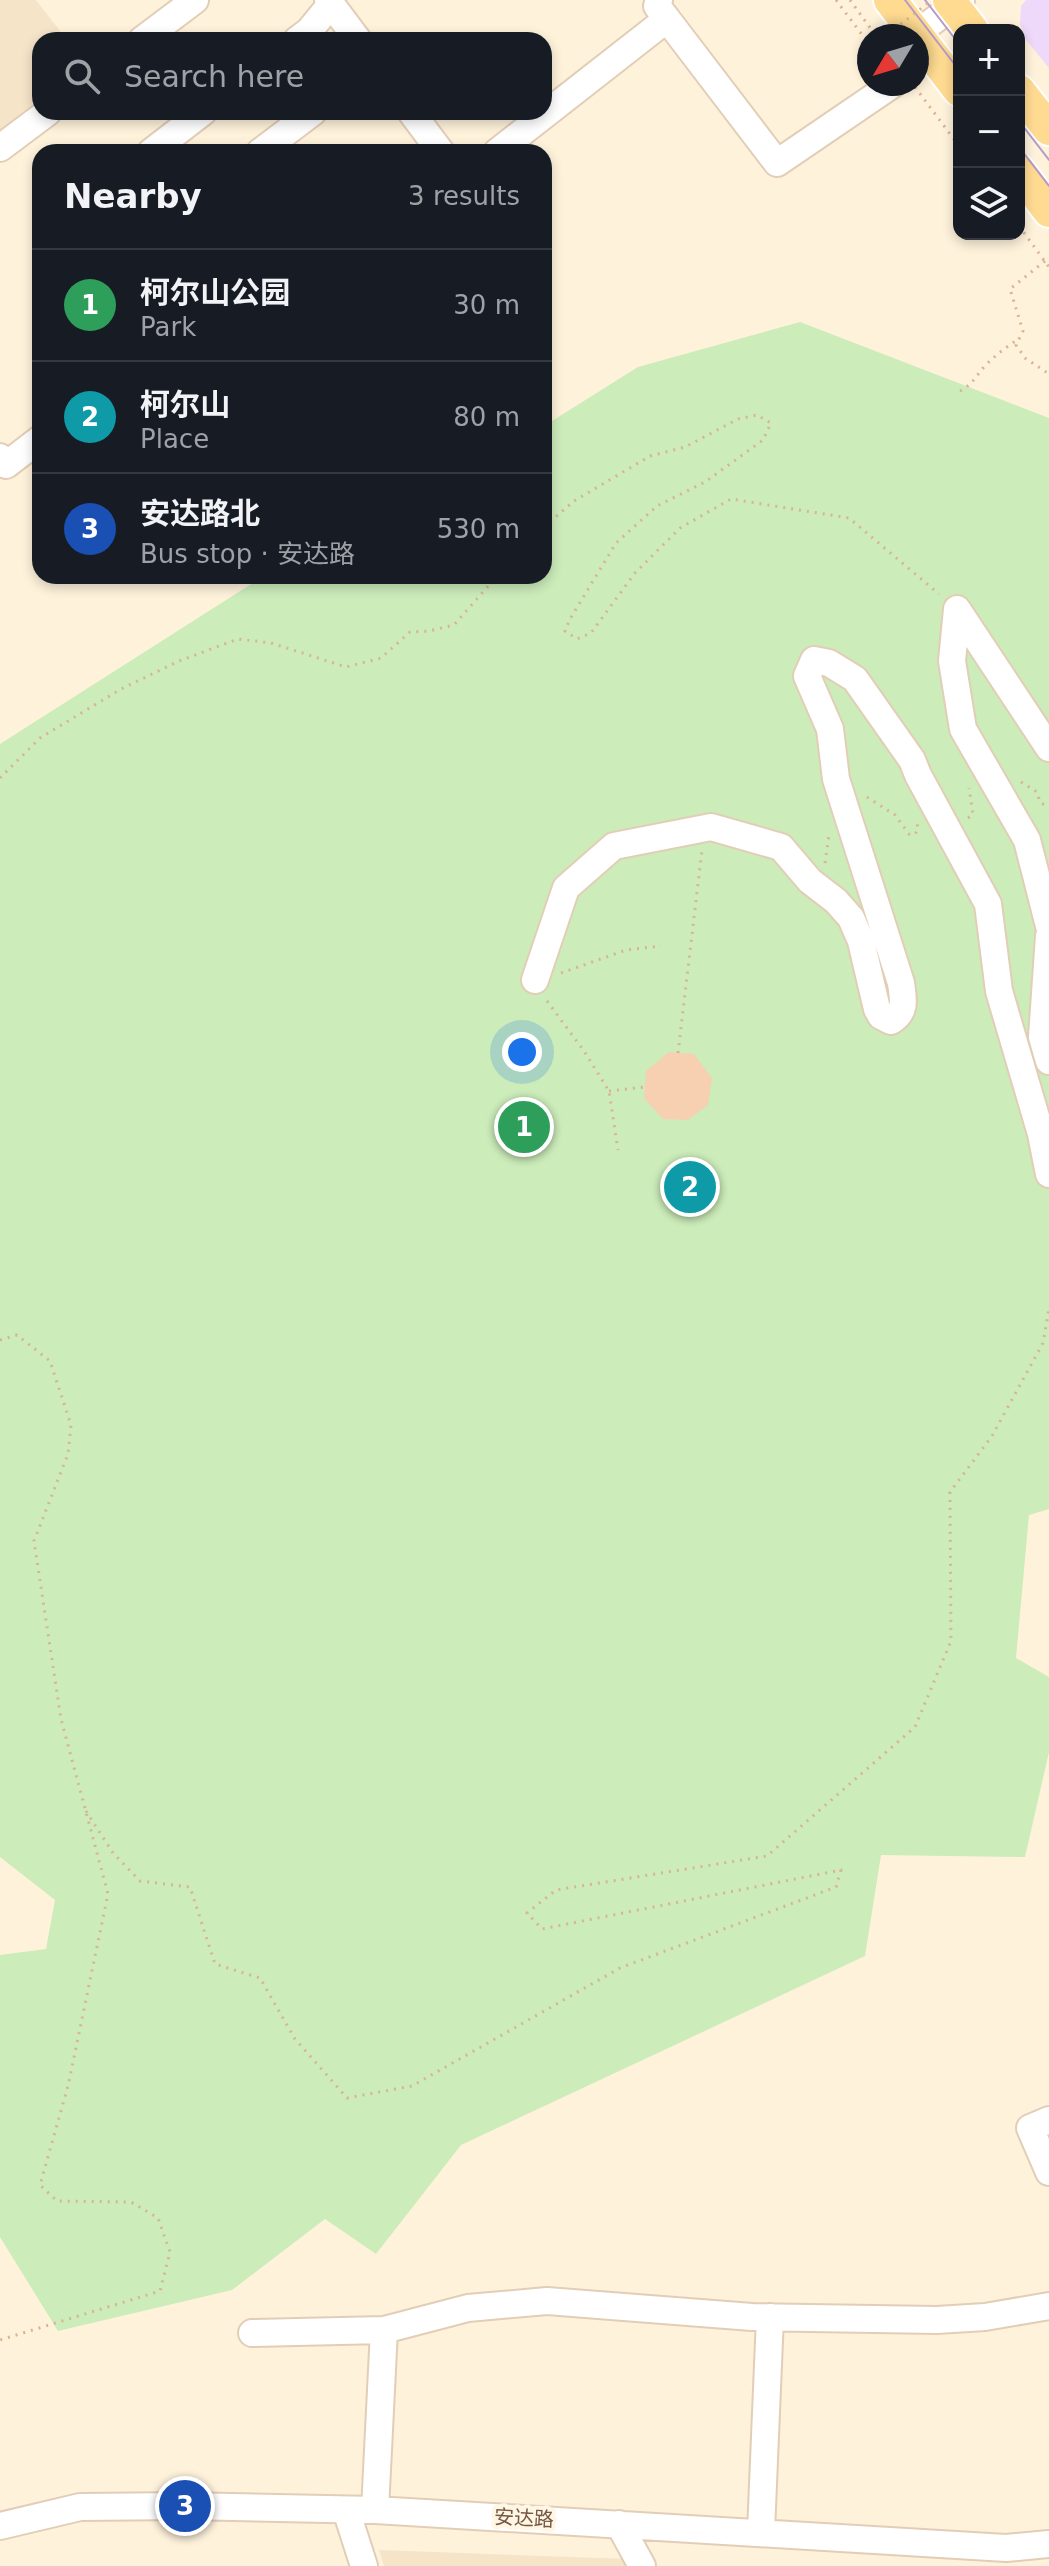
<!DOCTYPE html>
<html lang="en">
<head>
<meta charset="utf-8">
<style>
	:root { --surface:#171b24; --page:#242831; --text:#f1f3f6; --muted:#9ea1a6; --line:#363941; --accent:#f56834 }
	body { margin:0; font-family:"DejaVu Sans","Noto Sans SC",sans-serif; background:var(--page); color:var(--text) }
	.controls { position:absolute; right:24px; top:24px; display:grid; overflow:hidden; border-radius:16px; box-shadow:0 4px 12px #0003 }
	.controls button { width:72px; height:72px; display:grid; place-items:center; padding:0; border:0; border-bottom:2px solid var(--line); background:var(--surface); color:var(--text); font:40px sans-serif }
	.compass { position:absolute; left:857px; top:24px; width:72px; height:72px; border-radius:50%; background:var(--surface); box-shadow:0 4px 12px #0003; rotate:232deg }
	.you { position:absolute; left:522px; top:1052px; width:28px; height:28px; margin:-20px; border:6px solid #fff; border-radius:50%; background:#1a73e8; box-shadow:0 0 0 12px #1a73e833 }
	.badge { display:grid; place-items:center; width:52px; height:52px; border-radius:50%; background:var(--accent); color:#fff; font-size:26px; font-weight:700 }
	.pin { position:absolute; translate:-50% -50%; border:4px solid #fff; box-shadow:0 2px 8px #0006 }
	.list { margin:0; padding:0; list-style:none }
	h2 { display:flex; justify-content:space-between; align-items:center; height:104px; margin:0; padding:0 32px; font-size:34px }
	h2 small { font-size:26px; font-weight:400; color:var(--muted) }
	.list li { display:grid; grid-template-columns:52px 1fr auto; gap:24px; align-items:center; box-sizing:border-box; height:112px; padding:0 32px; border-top:2px solid var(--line) }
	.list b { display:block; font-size:30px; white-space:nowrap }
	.list p { margin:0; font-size:26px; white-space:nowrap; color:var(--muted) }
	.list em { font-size:26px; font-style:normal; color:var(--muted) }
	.icon { flex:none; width:44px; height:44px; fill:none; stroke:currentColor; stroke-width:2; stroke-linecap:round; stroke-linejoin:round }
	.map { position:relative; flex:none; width:1049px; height:2566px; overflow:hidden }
	.search { position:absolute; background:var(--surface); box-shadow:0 4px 12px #0003; left:32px; top:32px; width:520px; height:88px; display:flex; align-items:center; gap:20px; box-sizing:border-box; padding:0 28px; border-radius:24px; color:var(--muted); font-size:30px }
	.panel { position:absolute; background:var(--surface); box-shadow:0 4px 12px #0003; left:32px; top:144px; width:520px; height:440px; border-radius:24px }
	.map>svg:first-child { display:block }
</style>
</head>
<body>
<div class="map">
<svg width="1049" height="2566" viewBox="0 0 1049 2566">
	<rect width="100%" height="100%" fill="#fef2db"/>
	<path fill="#f6e4c9" d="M 0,0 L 36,0 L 67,40 L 40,40 L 40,100 L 0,131 Z
		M 379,2550 L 628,2559 L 632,2566 L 384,2566 Z"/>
	<path fill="#efd9fa" d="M 1026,0 L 1049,0 L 1049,68 L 1026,40 L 1020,24 L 1021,6 Z"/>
	<path fill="#ccecba" d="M 800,322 L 1049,418 L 1049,1509 L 1029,1515 L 1016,1658 L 1049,1677 L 1049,1752 L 1025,1857 L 881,1855 L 865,1956 L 461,2145 L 376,2254 L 325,2219 L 232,2290 L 58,2331 L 0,2237 L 0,1955 L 46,1949 L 55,1900 L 0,1857 L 0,744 L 264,576 L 544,576 L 544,426 L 638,367 Z"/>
	<path fill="#f6d0b1" d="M 669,1052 L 694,1054 L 712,1078 L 708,1105 L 688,1120 L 663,1119 L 644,1098 L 646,1071 Z"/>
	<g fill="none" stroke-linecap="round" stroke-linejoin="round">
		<g stroke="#e2ceb7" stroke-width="30">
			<path id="minor" d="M 328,0 L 358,40
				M 667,19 L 777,163 L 893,84
				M 916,34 L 961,0
				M 142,40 L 195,0
				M 297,40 L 309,31 L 331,4
				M 411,112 L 441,152
				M 0,148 L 48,112
				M 151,152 L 203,112
				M 260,152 L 313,112
				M 497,152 L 667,19 L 657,6 L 659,0
				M 0,457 L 6,465 L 40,439
				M 1049,748 L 957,609 L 952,661 L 963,729 L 1027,840 L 1049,926
				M 1049,936 L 1042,1037 L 1049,1061
				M 535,980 L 566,888 L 614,846 L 711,827 L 781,847 L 810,881 L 836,901 L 851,918 L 861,941 L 877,1009 L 881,1016 L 891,1021 C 907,1011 903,999 901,983 L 836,779 L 830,729 L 807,676 L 814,660 L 829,663 L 855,679 L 912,760 L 918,775 L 988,904 L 999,991 L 1041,1134 L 1049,1174
				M 1049,2120 L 1030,2128 L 1049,2172
				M 252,2333 L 384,2330
				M 346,2510 L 364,2566
				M 375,2510 L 384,2330 L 468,2308 L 547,2301 L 752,2317 L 937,2320 L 985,2317 L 1049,2306
				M 619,2524 L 642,2566
				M 0,2526 L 80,2507 L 185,2506 L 375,2510 L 1006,2548 L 1049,2544
				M 761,2532 L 770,2317"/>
		</g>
		<g stroke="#fff" stroke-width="36">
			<path id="major" d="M 890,0 L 959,90
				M 949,0 L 972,30
				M 1019,91 L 1049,129
				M 1019,171 L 1049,211"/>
		</g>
		<path stroke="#dab395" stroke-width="3" stroke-dasharray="2 6" stroke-linecap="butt" d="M 836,0 L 869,44
			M 850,0 L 876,36
			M 915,87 L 959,146
			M 1019,226 L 1049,267
			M 1045,261 L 1010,289 L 1023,331 L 1016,345 L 1025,358 L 1049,374
			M 960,391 C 973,384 975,377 984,367 C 994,356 1005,348 1017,340
			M 544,527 L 574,501 L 650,456 L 685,447 L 738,419 L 757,415 L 771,423 L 763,440 L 705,482 L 657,506 L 616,543 L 570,619 L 565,631 L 577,639 L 591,633 L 635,573 L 680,528 L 731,499 L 849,518 L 939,594
			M 0,778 L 40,738 L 121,689 L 179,661 L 238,639 L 271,643 L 346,667 L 381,658 L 410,632 L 429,631 L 454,625 L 497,576
			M 1021,782 L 1037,792 L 1040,802 L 1049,808
			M 867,797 L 895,815 L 909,834 L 914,835 L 918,830 L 917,822
			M 968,818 L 973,814 L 969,788
			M 825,863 L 829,835
			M 561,973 L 626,950 L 661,946
			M 547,1001 L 584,1051 L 609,1091 L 618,1150
			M 678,1053 L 702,850
			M 609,1091 L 645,1087
			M 0,1340 L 17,1335 L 50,1361 L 71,1425 L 68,1454 L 34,1541 L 61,1719 L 108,1894 L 68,2086 L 40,2185 L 57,2201 L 131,2202 L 158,2218 L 170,2252 L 160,2291 L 0,2340
			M 86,1811 L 113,1853 L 140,1881 L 190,1887 L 215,1964 L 260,1978 L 295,2039 L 347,2098 L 412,2086 L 620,1968 L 836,1887 L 841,1870 L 542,1929 L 527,1913 L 556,1890 L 767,1856 L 915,1727 L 951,1641 L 950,1492 L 992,1436 L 1043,1343 L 1049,1309"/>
		<use href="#minor" stroke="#fff" stroke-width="26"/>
		<use href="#major" stroke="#ffdb92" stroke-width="32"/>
		<path stroke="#b59bc7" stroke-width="2" d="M 905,0 L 959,70
			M 925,0 L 959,44
			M 1019,121 L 1049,160
			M 1019,147 L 1049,186"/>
		<path stroke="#dab395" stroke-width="3" stroke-dasharray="2 6" stroke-linecap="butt" d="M 888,34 L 932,0"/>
	</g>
	<g text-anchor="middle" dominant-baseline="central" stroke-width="8" stroke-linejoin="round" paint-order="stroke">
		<g font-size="20" fill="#755743" stroke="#fff6e4">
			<text transform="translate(524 2518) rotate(3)">安达路</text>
		</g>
	</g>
</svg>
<div class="controls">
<button>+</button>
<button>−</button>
<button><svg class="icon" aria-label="layers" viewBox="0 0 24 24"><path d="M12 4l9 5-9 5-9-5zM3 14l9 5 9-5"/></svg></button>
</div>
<svg class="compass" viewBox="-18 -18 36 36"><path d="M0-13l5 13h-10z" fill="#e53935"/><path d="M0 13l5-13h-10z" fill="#9ea1a6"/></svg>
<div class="you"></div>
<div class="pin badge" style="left:524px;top:1127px;background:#2e9e5b">1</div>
<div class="pin badge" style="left:690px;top:1187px;background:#0f9aa8">2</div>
<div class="pin badge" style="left:185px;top:2506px;background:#1a4fb4">3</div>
<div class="search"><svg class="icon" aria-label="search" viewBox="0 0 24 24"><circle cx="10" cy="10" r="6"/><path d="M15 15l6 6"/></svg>Search here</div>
<section class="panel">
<h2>Nearby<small>3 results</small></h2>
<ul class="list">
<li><span class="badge" style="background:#2e9e5b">1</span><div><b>柯尔山公园</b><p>Park</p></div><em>30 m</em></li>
<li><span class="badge" style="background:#0f9aa8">2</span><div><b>柯尔山</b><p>Place</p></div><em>80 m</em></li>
<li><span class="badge" style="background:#1a4fb4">3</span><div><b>安达路北</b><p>Bus stop · 安达路</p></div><em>530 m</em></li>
</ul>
</section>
</div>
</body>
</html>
